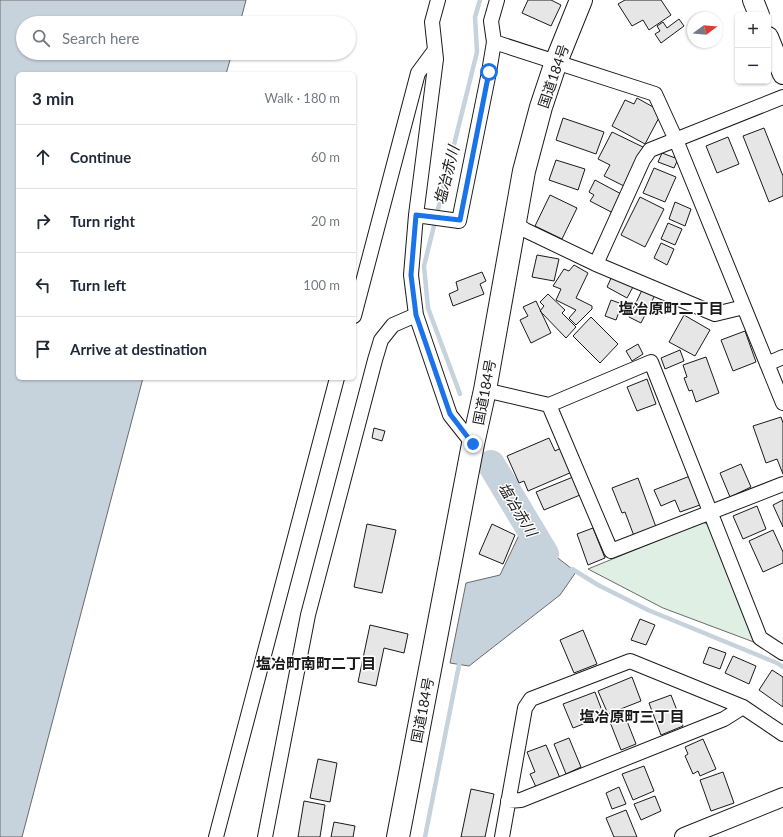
<!DOCTYPE html>
<html lang="en">
<head>
<meta charset="utf-8">
<style>
	:root { --surface:#fff; --page:#f2f2f3; --text:#1f2937; --muted:#747a83; --line:#e0e1e3 }
	body { margin:0; font-family:Lato,"Noto Sans JP",sans-serif; background:var(--page); color:var(--text) }
	.controls { position:absolute; right:12px; top:12px; display:grid; overflow:hidden; border-radius:6px; box-shadow:0 1px 3px #0004 }
	.controls button { width:36px; height:36px; display:grid; place-items:center; padding:0; border:0; border-bottom:1px solid var(--line); background:var(--surface); color:var(--text); font:20px sans-serif }
	.compass { position:absolute; left:687px; top:12px; width:36px; height:36px; border-radius:50%; background:var(--surface); box-shadow:0 1px 3px #0004; rotate:74deg }
	.stop { position:absolute; width:12px; height:12px; margin:-9px; border:3px solid #1a73e8; border-radius:50%; background:#fff }
	.stop.end { background:#1a73e8; border-color:#fff; box-shadow:0 1px 4px #0008 }
	.list { margin:0; padding:0; list-style:none }
	h2 { display:flex; justify-content:space-between; align-items:center; height:52px; margin:0; padding:0 16px; font-size:17px }
	h2 small { font-size:13px; font-weight:400; color:var(--muted) }
	.list li { display:grid; grid-template-columns:26px 1fr auto; gap:12px; align-items:center; box-sizing:border-box; height:64px; padding:0 16px; border-top:1px solid var(--line) }
	.list b { display:block; font-size:15px; white-space:nowrap }
	.list em { font-size:13px; font-style:normal; color:var(--muted) }
	.icon { flex:none; width:22px; height:22px; fill:none; stroke:currentColor; stroke-width:2; stroke-linecap:round; stroke-linejoin:round }
	.map { position:relative; flex:none; width:783px; height:837px; overflow:hidden }
	.search { position:absolute; background:var(--surface); box-shadow:0 1px 3px #0004; left:16px; top:16px; width:340px; height:44px; display:flex; align-items:center; gap:10px; box-sizing:border-box; padding:0 14px; border-radius:22px; color:var(--muted); font-size:15px }
	.panel { position:absolute; background:var(--surface); box-shadow:0 1px 3px #0004; left:16px; top:72px; width:340px; height:308px; border-radius:6px }
	.map>svg:first-child { display:block }
</style>
</head>
<body>
<div class="map">
<svg width="783" height="837" viewBox="0 0 783 837">
	<rect width="100%" height="100%" fill="#fff"/>
	<path fill="#e0efe3" stroke="#6a6a6a" d="M 703,522 L 709,525 L 759,644 L 663,608 L 588,569 Z"/>
	<path fill="#c6d2dc" stroke="#6a6a6a" d="M 0,0 L 246,0 L 240,23 L 23,23 L 23,53 L 232,53 L 226,74 L 18,74 L 18,378 L 143,378 L 22,837 L 0,837 Z
		M 532,521 L 554,555 L 576,572 L 560,595 L 469,666 L 450,663 L 466,583 L 500,575 L 520,533 Z"/>
	<g fill="none" stroke-linecap="round" stroke-linejoin="round">
		<path stroke="#c6d2dc" stroke-width="4.5" d="M 460,394 L 428,308 L 424,266 L 477,52 L 475,17 L 480,0
			M 572,569 L 598,585 L 648,610 L 777,663 L 783,667
			M 425,837 L 460,660"/>
		<path stroke="#c6d2dc" stroke-width="28" d="M 491,464 L 545,554"/>
	</g>
	<path fill="#e6e6e6" stroke="#1a1a1a" d="M 528,0 L 551,0 L 561,5 L 551,26 L 522,13 Z
		M 625,0 L 661,0 L 671,15 L 649,30 L 643,20 L 632,26 L 618,4 Z
		M 679,19 L 684,26 L 661,43 L 655,34 L 660,31 L 657,26 L 663,22 L 667,28 Z
		M 637,98 L 662,112 L 645,144 L 612,126 L 625,100 L 634,104 Z
		M 563,118 L 604,132 L 596,154 L 556,140 Z
		M 764,128 L 783,176 L 783,196 L 769,202 L 743,136 Z
		M 612,132 L 645,148 L 626,187 L 604,176 L 610,165 L 598,159 Z
		M 728,137 L 739,164 L 717,173 L 706,146 Z
		M 662,153 L 678,159 L 674,168 L 658,162 Z
		M 556,160 L 585,169 L 578,190 L 549,180 Z
		M 654,168 L 676,177 L 665,202 L 643,193 Z
		M 595,180 L 625,196 L 615,214 L 590,201 L 594,195 L 589,192 Z
		M 550,195 L 577,208 L 562,239 L 535,226 Z
		M 640,197 L 664,209 L 645,247 L 621,235 Z
		M 675,202 L 691,209 L 685,226 L 669,219 Z
		M 668,223 L 682,229 L 675,245 L 661,239 Z
		M 661,243 L 674,249 L 667,265 L 654,258 Z
		M 537,255 L 559,259 L 554,281 L 532,277 Z
		M 574,265 L 588,273 L 576,298 L 592,306 L 592,309 L 576,325 L 569,318 L 576,310 L 556,300 L 561,289 L 553,286 L 564,269 L 569,271 Z
		M 482,272 L 486,281 L 480,284 L 484,294 L 453,306 L 449,294 L 458,290 L 456,282 Z
		M 612,276 L 633,287 L 627,298 L 607,287 Z
		M 643,288 L 655,295 L 641,323 L 629,317 Z
		M 548,294 L 565,310 L 562,313 L 576,327 L 566,338 L 540,311 L 544,306 L 540,302 Z
		M 611,300 L 622,304 L 616,320 L 605,316 Z
		M 536,301 L 551,333 L 531,343 L 520,320 L 528,316 L 523,307 Z
		M 684,315 L 710,330 L 695,356 L 669,342 Z
		M 591,317 L 618,344 L 600,363 L 573,336 Z
		M 745,331 L 756,362 L 733,371 L 721,340 Z
		M 638,344 L 643,354 L 632,361 L 626,351 Z
		M 680,350 L 684,361 L 665,369 L 661,358 Z
		M 706,357 L 719,393 L 696,402 L 692,390 L 689,391 L 684,378 L 687,377 L 683,365 Z
		M 647,379 L 656,404 L 637,411 L 627,387 Z
		M 781,417 L 783,423 L 783,474 L 777,459 L 766,463 L 753,426 Z
		M 374,428 L 385,431 L 382,441 L 372,438 Z
		M 549,438 L 555,451 L 561,448 L 572,472 L 528,491 L 524,481 L 519,483 L 507,456 Z
		M 741,464 L 751,487 L 730,497 L 720,473 Z
		M 690,476 L 700,505 L 680,512 L 675,500 L 661,506 L 654,490 Z
		M 573,477 L 580,495 L 544,510 L 536,492 Z
		M 638,478 L 656,527 L 634,536 L 625,512 L 622,513 L 612,488 Z
		M 783,500 L 783,527 L 773,505 Z
		M 757,506 L 766,529 L 743,539 L 733,516 Z
		M 367,524 L 396,530 L 382,593 L 354,587 Z
		M 492,524 L 515,535 L 503,564 L 479,554 Z
		M 593,528 L 605,558 L 588,565 L 577,534 Z
		M 773,530 L 783,552 L 783,563 L 763,572 L 749,541 Z
		M 640,619 L 655,625 L 646,645 L 631,640 Z
		M 370,625 L 408,634 L 404,653 L 384,648 L 376,686 L 358,682 Z
		M 583,630 L 597,664 L 574,673 L 560,640 Z
		M 709,647 L 726,653 L 720,669 L 703,663 Z
		M 733,656 L 756,666 L 749,684 L 725,673 Z
		M 772,670 L 783,677 L 783,707 L 759,690 Z
		M 632,677 L 641,701 L 608,714 L 598,691 Z
		M 595,692 L 604,716 L 573,728 L 563,704 Z
		M 671,695 L 683,726 L 661,735 L 649,703 Z
		M 625,716 L 636,744 L 621,750 L 610,722 Z
		M 569,738 L 581,767 L 566,774 L 554,744 Z
		M 703,739 L 716,769 L 700,776 L 698,771 L 693,774 L 685,756 L 688,754 L 685,747 Z
		M 546,745 L 560,778 L 536,787 L 530,774 L 535,772 L 527,752 Z
		M 318,759 L 337,763 L 330,802 L 310,798 Z
		M 644,766 L 654,791 L 633,800 L 622,774 Z
		M 723,772 L 734,803 L 711,811 L 700,780 Z
		M 619,787 L 626,804 L 612,809 L 606,793 Z
		M 471,789 L 494,794 L 485,837 L 461,837 Z
		M 655,796 L 661,811 L 641,820 L 634,804 Z
		M 304,801 L 325,805 L 320,837 L 298,837 Z
		M 626,810 L 637,837 L 614,837 L 606,818 Z
		M 334,822 L 355,826 L 353,837 L 331,837 Z"/>
	<g fill="none" stroke-linecap="round" stroke-linejoin="round">
		<g stroke="#1a1a1a" stroke-width="16">
			<path id="minor" d="M 438,0 L 432,22 L 436,59 L 416,215 L 411,275 L 416,315 L 450,415 L 473,444
				M 494,42 L 655,94 L 676,140 L 783,403
				M 416,215 L 459,221 L 489,72 L 494,42 L 491,21 L 497,0
				M 514,223 L 525,230 L 596,264 L 715,314 L 744,307
				M 596,264 L 643,160 L 650,150 L 783,97
				M 354,316 L 418,73 L 435,50
				M 767,364 L 783,357
				M 485,390 L 549,405 L 651,362 L 760,638 L 783,653
				M 549,405 L 611,551 L 783,484
				M 508,801 L 521,800 L 724,719 L 743,707
				M 216,837 L 337,378
				M 265,837 L 308,615 L 375,360 L 381,340 L 393,325 L 416,315
				M 502,837 L 525,708 L 531,699 L 630,661 L 743,707 L 783,734"/>
		</g>
		<g stroke="#1a1a1a" stroke-width="20">
			<path id="tertiary" d="M 684,837 L 783,797"/>
		</g>
		<g stroke="#1a1a1a" stroke-width="22">
			<path id="secondary" d="M 753,0 L 759,15
				M 768,37 L 783,74"/>
		</g>
		<g stroke="#1a1a1a" stroke-width="24">
			<path id="trunk" d="M 398,837 L 473,444 L 485,390 L 524,171 L 541,107 L 556,62 L 581,0"/>
		</g>
		<use href="#minor" stroke="#fff" stroke-width="14"/>
		<use href="#tertiary" stroke="#fff" stroke-width="18"/>
		<use href="#secondary" stroke="#fff" stroke-width="20"/>
		<use href="#trunk" stroke="#fff" stroke-width="22"/>
	</g>
	<g fill="none" stroke-linecap="round" stroke-linejoin="round">
		<path stroke="#1a73e8" stroke-width="5" d="M 473,444 L 450,414 L 416,315 L 411,275 L 416,215 L 460,220 L 489,72"/>
	</g>
	<g text-anchor="middle" dominant-baseline="central" stroke-width="3" stroke-linejoin="round" paint-order="stroke">
		<g font-size="14" fill="#1a1a1a" stroke="#fff">
			<text transform="translate(553 76) rotate(-71)">国道184号</text>
			<text transform="translate(484 392) rotate(-79)">国道184号</text>
			<text transform="translate(422 710) rotate(-79)">国道184号</text>
		</g>
		<g font-size="15" font-style="italic" fill="#1a1a1a" stroke="#fff">
			<text transform="translate(446 175) rotate(-76)">塩冶赤川</text>
			<text transform="translate(518 509) rotate(59)">塩冶赤川</text>
		</g>
		<g font-size="15" font-weight="bold" fill="#1a1a1a" stroke="#fff">
			<text x="671" y="308">塩冶原町二丁目</text>
			<text x="316" y="663">塩冶町南町二丁目</text>
			<text x="632" y="716">塩冶原町三丁目</text>
		</g>
	</g>
</svg>
<div class="controls">
<button>+</button>
<button>−</button>
</div>
<svg class="compass" viewBox="-18 -18 36 36"><path d="M0-13l5 13h-10z" fill="#e53935"/><path d="M0 13l5-13h-10z" fill="#747a83"/></svg>
<div class="stop" style="left:489px;top:72px"></div>
<div class="stop end" style="left:473px;top:444px"></div>
<div class="search"><svg class="icon" aria-label="search" viewBox="0 0 24 24"><circle cx="10" cy="10" r="6"/><path d="M15 15l6 6"/></svg>Search here</div>
<section class="panel">
<h2>3 min<small>Walk · 180 m</small></h2>
<ul class="list">
<li><svg class="icon" aria-label="ahead" viewBox="0 0 24 24"><path d="M12 20V5M6 11l6-6 6 6"/></svg><div><b>Continue</b></div><em>60 m</em></li>
<li><svg class="icon" aria-label="right" viewBox="0 0 24 24"><path d="M7 20v-9h11M14 6l5 5-5 5"/></svg><div><b>Turn right</b></div><em>20 m</em></li>
<li><svg class="icon" aria-label="left" viewBox="0 0 24 24"><path d="M17 20v-9H6M10 6l-5 5 5 5"/></svg><div><b>Turn left</b></div><em>100 m</em></li>
<li><svg class="icon" aria-label="arrive" viewBox="0 0 24 24"><path d="M6 21V4h12l-3 4 3 4H6"/></svg><div><b>Arrive at destination</b></div></li>
</ul>
</section>
</div>
</body>
</html>
